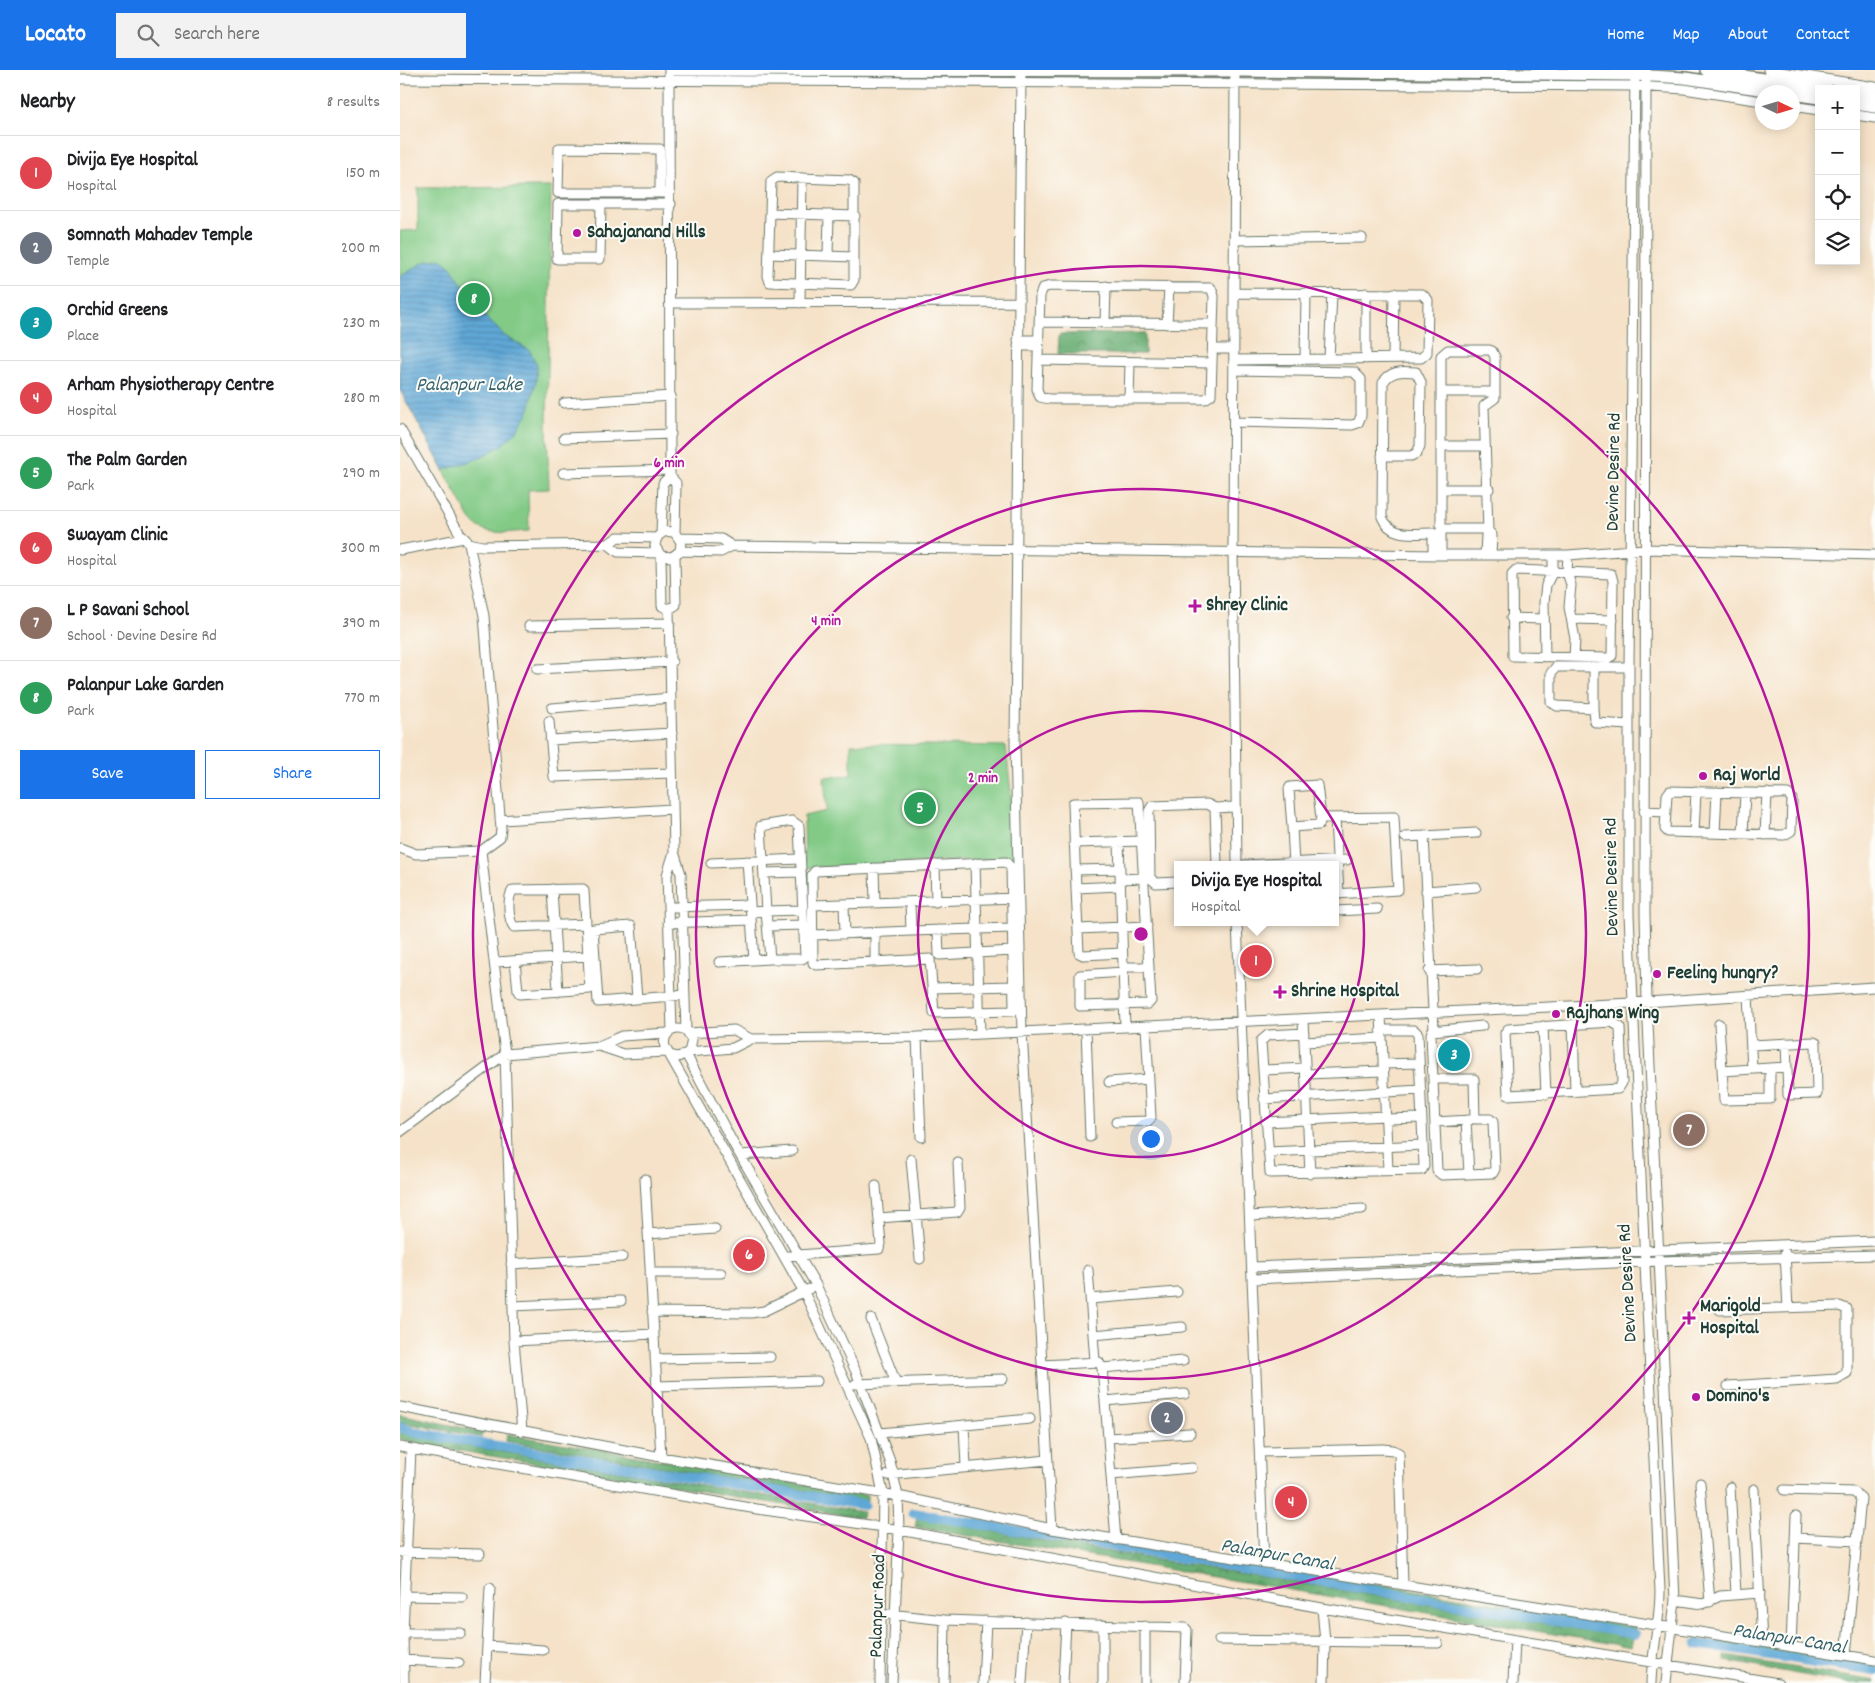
<!DOCTYPE html>
<html lang="en">
<head>
<meta charset="utf-8">
<style>
	:root { --surface:#fff; --page:#f2f2f2; --text:#202124; --muted:#757577; --line:#e0e0e0; --accent:#1a73e8 }
	body { margin:0; font-family:Dekko,sans-serif; background:var(--page); color:var(--text) }
	.controls { position:absolute; right:15px; top:15px; display:grid; overflow:hidden; border-radius:0px; box-shadow:0 2px 12px #0003 }
	.controls button { width:45px; height:45px; display:grid; place-items:center; padding:0; border:0; border-bottom:1px solid var(--line); background:var(--surface); color:var(--text); font:25px sans-serif }
	.compass { position:absolute; left:1355px; top:15px; width:45px; height:45px; border-radius:50%; background:var(--surface); box-shadow:0 2px 12px #0003; rotate:94deg }
	.you { position:absolute; left:750px; top:1068px; width:18px; height:18px; margin:-12px; border:4px solid #fff; border-radius:50%; background:#1a73e8; box-shadow:0 0 0 8px #1a73e833 }
	.badge { display:grid; place-items:center; width:32px; height:32px; border-radius:50%; background:var(--accent); color:#fff; font-size:16px; font-weight:700 }
	.pin { position:absolute; translate:-50% -50%; border:2px solid #fff; box-shadow:0 1px 5px #0006 }
	.popup { position:absolute; left:774px; top:791px; width:165px; height:65px; box-sizing:border-box; display:grid; place-content:center; border-radius:0px; background:var(--surface); filter:drop-shadow(0 1px 4px #0005); font-size:16px; white-space:nowrap; color:var(--muted) }
	.popup b { font-size:19px; color:var(--text) }
	.popup::after { content:''; position:absolute; left:50%; top:100%; margin-left:-10px; border:10px solid transparent; border-top-color:var(--surface) }
	.list { margin:0; padding:0; list-style:none }
	h2 { display:flex; justify-content:space-between; align-items:center; height:65px; margin:0; padding:0 20px; font-size:21px }
	h2 small { font-size:16px; font-weight:400; color:var(--muted) }
	.list li { display:grid; grid-template-columns:32px 1fr auto; gap:15px; align-items:center; box-sizing:border-box; height:75px; padding:0 20px; border-top:1px solid var(--line) }
	.list b { display:block; font-size:19px; white-space:nowrap }
	.list p { margin:0; font-size:16px; white-space:nowrap; color:var(--muted) }
	.list em { font-size:16px; font-style:normal; color:var(--muted) }
	.actions { display:flex; gap:10px; padding:15px 20px }
	.actions a { flex:1; padding:11px 0; border:1px solid var(--accent); border-radius:0px; text-align:center; font-size:18px; color:var(--accent) }
	.actions .main { background:var(--accent); color:#fff }
	.icon { flex:none; width:28px; height:28px; fill:none; stroke:currentColor; stroke-width:2; stroke-linecap:round; stroke-linejoin:round }
	.map { position:relative; flex:none; width:1475px; height:1613px; overflow:hidden }
	header { display:flex; align-items:center; gap:30px; box-sizing:border-box; height:70px; padding:0 25px; background:var(--accent); color:#fff }
	header strong { font-size:24px }
	nav { display:flex; gap:28px; margin-inline-start:auto; font-size:18px }
	.search { width:350px; height:45px; background:var(--page); display:flex; align-items:center; gap:12px; box-sizing:border-box; padding:0 18px; border-radius:0px; color:var(--muted); font-size:19px }
	main { display:flex }
	aside { flex:1; background:var(--surface) }
	.map>svg:first-child { display:block }
</style>
</head>
<body>
<header>
<strong>Locato</strong>
<div class="search"><svg class="icon" aria-label="search" viewBox="0 0 24 24"><circle cx="10" cy="10" r="6"/><path d="M15 15l6 6"/></svg>Search here</div>
<nav><a>Home</a><a>Map</a><a>About</a><a>Contact</a></nav>
</header>
<main>
<aside>
<h2>Nearby<small>8 results</small></h2>
<ul class="list">
<li><span class="badge" style="background:#e0444e">1</span><div><b>Divija Eye Hospital</b><p>Hospital</p></div><em>150 m</em></li>
<li><span class="badge" style="background:#6b7280">2</span><div><b>Somnath Mahadev Temple</b><p>Temple</p></div><em>200 m</em></li>
<li><span class="badge" style="background:#0f9aa8">3</span><div><b>Orchid Greens</b><p>Place</p></div><em>230 m</em></li>
<li><span class="badge" style="background:#e0444e">4</span><div><b>Arham Physiotherapy Centre</b><p>Hospital</p></div><em>280 m</em></li>
<li><span class="badge" style="background:#2e9e5b">5</span><div><b>The Palm Garden</b><p>Park</p></div><em>290 m</em></li>
<li><span class="badge" style="background:#e0444e">6</span><div><b>Swayam Clinic</b><p>Hospital</p></div><em>300 m</em></li>
<li><span class="badge" style="background:#8d6e63">7</span><div><b>L P Savani School</b><p>School · Devine Desire Rd</p></div><em>390 m</em></li>
<li><span class="badge" style="background:#2e9e5b">8</span><div><b>Palanpur Lake Garden</b><p>Park</p></div><em>770 m</em></li>
</ul>
<div class="actions"><a class="main">Save</a><a>Share</a></div>
</aside>
<div class="map">
<svg width="1475" height="1613" viewBox="0 0 1475 1613">
	<defs>
		<pattern id="forest-crowns" width="20" height="18" patternUnits="userSpaceOnUse" patternTransform="scale(1.25)"><rect width="20" height="18" fill="#69ae73"/><path d="M2 6a3 3 0 1 1 6 0M12 15a3 3 0 1 1 6 0" fill="none" stroke="#568f5f"/></pattern>
		<pattern id="water-rules" width="6" height="5" patternUnits="userSpaceOnUse" patternTransform="scale(1.25)"><rect width="6" height="5" fill="#5fa7d6"/><path d="M0 2.5h6" fill="none" stroke="#4e89ae"/></pattern>
	</defs>
	<rect width="100%" height="100%" fill="#fdfcf7"/>
	<filter id="ink" filterUnits="userSpaceOnUse"><feTurbulence type="fractalNoise" baseFrequency=".02" numOctaves="2"/><feDisplacementMap in="SourceGraphic" scale="10" xChannelSelector="R" yChannelSelector="G"/><feConvolveMatrix kernelMatrix="1 2 1 2 8 2 1 2 1" color-interpolation-filters="sRGB"/></filter>
	<filter id="wash" filterUnits="userSpaceOnUse"><feTurbulence type="fractalNoise" baseFrequency=".0096" numOctaves="4" result="noise"/><feDisplacementMap in="SourceGraphic" scale="20" xChannelSelector="R" yChannelSelector="G"/><feGaussianBlur stdDeviation="1.12" result="paint"/><feColorMatrix in="noise" values="0 0 0 0 0 0 0 0 0 0 0 0 0 0 0 0 0 1.4 0 .05"/><feComposite in="paint" operator="in"/></filter>
	<g filter="url(#wash)">
		<rect width="100%" height="100%" fill="#f5e2c8"/>
		<path fill="url(#forest-crowns)" stroke="#447654" d="M 745,263 L 745,284 L 658,284 L 659,264 Z
			M 0,1344 L 83,1362 L 81,1367 L 0,1352 Z
			M 0,1362 L 62,1375 L 463,1442 L 462,1448 L 31,1376 L 0,1369 Z
			M 107,1364 L 467,1425 L 467,1431 L 106,1371 Z
			M 517,1447 L 667,1475 L 1233,1568 L 1231,1577 L 515,1457 Z
			M 860,1494 L 1236,1557 L 1236,1561 L 860,1497 Z
			M 1319,1569 L 1475,1593 L 1475,1598 L 1319,1573 Z
			M 1325,1586 L 1475,1611 L 1475,1613 L 1448,1613 L 1325,1591 Z"/>
		<path fill="#82ca86" stroke="#50845d" d="M 151,117 L 147,359 L 149,419 L 128,420 L 129,461 C 107,462 82,468 69,447 L 0,320 L 0,161 L 18,160 L 18,118 Z
			M 451,674 L 606,676 L 618,788 L 405,798 L 404,746 L 427,741 L 424,707 L 451,705 Z"/>
		<path fill="url(#water-rules)" stroke="#3f7285" d="M 41,188 L 50,196 L 81,243 L 105,266 L 129,280 L 137,295 L 136,311 L 128,343 L 116,362 L 101,376 L 77,389 L 44,400 L 0,320 L 0,207 L 24,192 Z"/>
		<g fill="none" stroke-linecap="round" stroke-linejoin="round">
			<path stroke="#5fa7d6" stroke-width="10" d="M 0,1357 L 17,1363 L 464,1435
				M 513,1443 L 1235,1564
				M 1297,1574 L 1475,1601"/>
		</g>
	</g>
	<g filter="url(#ink)">
		<g fill="none" stroke-linecap="round" stroke-linejoin="round">
			<g stroke="#6a7768" stroke-width="11">
				<path id="minor" d="M 269,0 L 270,406 L 276,413 L 275,463
					M 835,0 L 833,481 L 837,795
					M 1235,0 L 1229,597 L 1229,844 L 1260,1521 C 1260,1552 1252,1582 1251,1613
					M 1246,0 L 1245,843 L 1247,932 L 1275,1530 L 1266,1613
					M 1368,0 L 1475,17
					M 621,2 L 615,675 L 622,962 L 652,1459
					M 0,9 L 1235,16 L 1284,19 L 1362,31
					M 1392,36 L 1419,40
					M 1456,45 L 1475,48
					M 377,107 L 449,110 L 454,113 L 454,210 L 451,215 L 370,212 L 368,206 L 371,111 Z
					M 260,123 L 260,79 L 159,78 L 158,123 L 270,123
					M 201,134 L 158,134 L 157,189 L 200,189 L 201,134 L 271,134
					M 370,143 L 455,146
					M 834,170 L 962,168
					M 369,184 L 454,187
					M 428,186 L 429,145
					M 650,216 L 811,218 L 814,226 L 811,325 L 805,329 L 649,329 L 640,327 L 637,319 L 640,225 L 643,218 Z
					M 271,233 L 618,232
					M 400,233 L 402,108
					M 640,252 L 813,254
					M 705,253 L 706,216
					M 767,254 L 769,217
					M 618,270 L 639,270
					M 618,276 L 639,276
					M 813,279 L 834,279
					M 993,288 L 994,223
					M 905,289 L 906,223
					M 929,289 L 932,223
					M 966,289 L 966,223
					M 638,290 L 812,293
					M 834,290 L 1021,288 L 1027,283 L 1028,230 L 1022,224 L 834,223
					M 1041,322 L 1095,322
					M 729,329 L 730,292
					M 164,333 L 271,326
					M 834,352 L 952,355 L 958,353 L 961,346 L 961,309 L 954,302 L 834,300
					M 0,359 L 60,464 L 69,473 L 84,546 L 101,759 L 100,767 L 81,781
					M 164,368 L 271,364
					M 1041,376 L 1085,376
					M 982,386 L 1011,386 L 1017,383 L 1020,376 L 1021,312 L 1016,302 C 1002,301 990,300 983,313 L 982,447 C 991,468 1013,463 1033,463 L 1033,485
					M 163,403 L 270,400
					M 1041,419 L 1089,419
					M 1041,459 L 1088,459
					M 261,464 L 263,413 L 270,406
					M 280,468 L 321,469 L 332,476
					M 69,473 L 82,476 L 208,474 L 218,467 L 257,468
					M 208,474 L 218,482 L 258,483
					M 0,480 L 64,468
					M 280,481 L 321,482 L 332,476 L 1041,485 L 1168,485 L 1245,479 L 1475,485
					M 1041,485 L 1041,286 L 1048,280 L 1089,280 L 1092,281 L 1095,287 L 1095,328 L 1084,336 L 1088,461
					M 1085,485 L 1086,465 L 1088,461 L 1092,465 L 1091,485
					M 1168,485 L 1167,502 L 1171,515 L 1169,537 L 1175,569 L 1174,587
					M 261,486 L 272,487 L 280,481 L 281,472 L 275,463 C 264,459 256,464 255,476 L 261,486 L 262,536 L 269,539
					M 1116,500 L 1211,504 L 1213,511 L 1212,586 L 1208,588 L 1113,586 L 1112,504 Z
					M 269,539 L 274,782 L 281,804 L 286,961
					M 269,539 L 276,535 L 275,486
					M 1111,548 L 1144,549
					M 1172,549 L 1213,550
					M 129,556 L 270,553
					M 1145,587 L 1144,532 L 1146,515 L 1153,501 L 1153,485
					M 137,599 L 272,592
					M 152,638 L 271,628
					M 1194,638 L 1194,597
					M 149,651 L 154,707 L 272,703
					M 1228,655 L 1198,653 L 1195,652 L 1194,638 L 1157,636 L 1151,632 L 1151,603 L 1156,597 L 1229,597
					M 150,670 L 272,663
					M 1270,721 L 1388,724 L 1392,729 L 1391,761 L 1384,765 L 1268,762 L 1265,759 L 1267,725 Z
					M 815,738 L 835,737
					M 1244,741 L 1266,742
					M 935,748 L 939,824
					M 100,750 L 272,739
					M 892,757 L 889,719 L 890,717 L 917,715 L 921,748 L 994,747 L 998,820 L 935,824
					M 1294,763 L 1296,721
					M 1315,763 L 1317,722
					M 1343,764 L 1345,723
					M 1365,765 L 1367,723
					M 1005,767 L 1024,766
					M 719,772 L 725,957
					M 674,773 L 742,771
					M 0,778 L 16,784 L 81,781 L 105,984 L 114,1271 L 122,1361
					M 347,791 L 354,890
					M 606,792 L 611,798 L 614,936 L 613,941 L 534,943 L 530,889 L 416,895 L 413,893 L 412,805 L 415,801 Z
					M 311,793 L 400,789
					M 575,793 L 580,964
					M 535,795 L 536,832
					M 843,795 L 947,790
					M 894,795 L 892,757 L 919,755 L 921,748
					M 474,798 L 475,833
					M 675,800 L 720,799
					M 364,803 L 401,802
					M 720,809 L 744,808
					M 777,812 L 756,813 L 750,808 L 749,741 L 752,736 L 807,734 L 815,738 L 817,795
					M 720,816 L 676,818 L 679,883 L 683,885 L 722,883
					M 676,818 L 673,733 L 739,732 L 751,931 L 748,934 L 680,936 L 680,905 L 723,902
					M 152,819 L 158,922
					M 1026,821 L 1076,817
					M 510,832 L 511,861 L 612,858
					M 444,834 L 445,864
					M 413,835 L 617,828
					M 268,837 L 350,835
					M 935,841 L 977,839
					M 351,842 L 366,841 L 361,756 L 392,751 L 399,756 L 405,887 L 402,889 L 370,889 L 366,841 L 402,840
					M 837,852 L 864,1493
					M 268,853 L 351,850
					M 367,856 L 403,855
					M 678,859 L 747,856
					M 538,860 L 539,885 L 613,881
					M 475,863 L 475,892
					M 413,865 L 511,861
					M 115,891 L 118,921 L 120,924 L 190,919 L 184,821 L 183,819 L 113,820 C 107,827 108,850 114,857 L 186,854
					M 95,892 L 188,886
					M 319,892 L 370,889
					M 723,897 L 749,897
					M 1029,901 L 1077,899
					M 532,918 L 614,916
					M 1348,925 L 1352,999
					M 237,928 L 231,856 L 193,859 L 198,932 L 285,925
					M 981,945 L 988,1100
					M 903,949 L 910,1104
					M 1212,952 L 1220,957 L 1222,1013 L 1218,1019 L 1108,1025 L 1105,963 L 1108,959 Z
					M 1173,954 L 1175,1022
					M 1319,954 L 1324,1030 L 1370,1029 L 1370,998
					M 1143,956 L 1146,1024
					M 686,959 L 690,1067
					M 1034,959 L 1024,766 L 1076,763
					M 272,960 L 267,805 L 274,782
					M 289,963 L 334,960 L 351,969 L 517,967 L 1232,933 L 1474,917
					M 904,963 L 868,965 L 861,971 L 870,1103 L 1022,1100 L 1024,1096 L 1018,964 L 1014,960 L 981,960
					M 517,967 L 521,1067
					M 904,972 L 982,968
					M 1351,975 L 1414,972 L 1416,973 L 1417,1024 L 1388,1025 L 1386,973
					M 199,976 L 223,984 L 267,982
					M 289,982 L 333,978 L 351,969
					M 286,984 L 333,1073 L 416,1215 L 457,1304 L 490,1391 L 498,1426 L 499,1460 L 492,1613
					M 270,985 L 278,987 L 289,982 L 292,970 L 286,961 C 273,955 262,964 265,977 L 404,1222 L 471,1368 L 483,1423 L 480,1613
					M 983,994 L 1019,993
					M 863,1000 L 905,998
					M 1322,1001 L 1387,997
					M 906,1004 L 983,1001
					M 1033,1009 L 1074,1009 L 1075,1049 L 1090,1049 L 1093,1052 L 1095,1099 L 1093,1103 L 1042,1105 L 1037,1101 L 1031,964 L 1032,961 L 1082,956
					M 709,1012 L 749,1009
					M 864,1029 L 1021,1020
					M 985,1049 L 1022,1048
					M 1066,1050 L 1069,1104
					M 716,1052 L 748,1051 L 751,1048 L 746,956
					M 866,1052 L 985,1046
					M 1035,1052 L 1070,1050
					M 0,1062 L 105,984 L 199,976 L 222,966 L 267,963
					M 868,1082 L 1023,1075
					M 341,1085 L 392,1081
					M 511,1089 L 520,1189
					M 245,1109 L 261,1387
					M 851,1146 L 962,1139
					M 479,1148 L 557,1142 L 560,1137 L 558,1093
					M 248,1164 L 315,1159
					M 1385,1183 L 1388,1238
					M 385,1186 L 479,1179 L 481,1174 L 476,1116
					M 111,1194 L 222,1187
					M 853,1197 L 1475,1171
					M 688,1200 L 695,1291
					M 250,1203 L 321,1203
					M 853,1209 L 1260,1191 L 1475,1185
					M 690,1229 L 777,1222
					M 113,1236 L 221,1231
					M 1320,1240 L 1439,1236 L 1447,1239 L 1447,1303 L 1437,1309 L 1328,1316
					M 252,1242 L 351,1243 L 364,1241 L 409,1219
					M 471,1249 L 496,1313
					M 693,1265 L 782,1257
					M 114,1271 L 254,1264
					M 255,1289 L 370,1287
					M 642,1295 L 699,1292 L 702,1298 L 705,1331 L 785,1324
					M 702,1298 L 783,1291
					M 455,1314 L 603,1309
					M 257,1316 L 417,1311
					M 705,1331 L 708,1368
					M 0,1337 L 261,1387 L 498,1426 L 652,1459 L 1475,1590
					M 564,1355 L 566,1397
					M 480,1363 L 630,1349
					M 0,1377 L 357,1439 L 483,1457 L 922,1538 L 1378,1613
					M 860,1382 L 982,1379 L 993,1380 L 999,1383 L 1003,1515
					M 488,1405 L 648,1390
					M 711,1405 L 792,1398
					M 1300,1413 L 1310,1532
					M 1330,1417 L 1336,1524
					M 1354,1419 L 1362,1572
					M 1384,1420 L 1454,1422 L 1461,1428 L 1446,1585
					M 1395,1468 L 1457,1471
					M 716,1470 L 708,1368 L 790,1363
					M 0,1482 L 80,1484
					M 5,1526 L 62,1527
					M 1275,1530 L 1303,1534 L 1320,1526 L 1360,1523
					M 922,1538 L 925,1572 L 924,1613
					M 489,1544 L 545,1550 L 785,1558 L 787,1560 L 785,1613
					M 3,1563 L 61,1563
					M 819,1570 L 1038,1573
					M 87,1576 L 143,1580
					M 1391,1577 L 1396,1446
					M 3,1590 L 59,1593
					M 4,1613 L 3,1563 L 11,1379
					M 85,1613 L 90,1518
					M 544,1613 L 545,1550
					M 583,1613 L 586,1551
					M 622,1613 L 626,1552
					M 663,1613 L 666,1553
					M 703,1613 L 703,1555
					M 745,1613 L 745,1556
					M 1113,1613 L 1115,1570"/>
			</g>
			<g stroke="#6a7768" stroke-width="14">
				<path id="major" d="M 274,0 L 835,1 L 1235,5 L 1285,8 L 1379,22
					M 1306,0 L 1428,19
					M 1456,23 L 1475,26
					M 1392,24 L 1419,28
					M 1456,34 L 1475,37"/>
			</g>
			<use href="#minor" stroke="#fff" stroke-width="9"/>
			<use href="#major" stroke="#fff" stroke-width="11"/>
		</g>
	</g>
	<g fill="none" stroke="#b5179e" stroke-width="2.5">
		<circle cx="741" cy="864" r="223"/>
		<circle cx="741" cy="864" r="445"/>
		<circle cx="741" cy="864" r="668"/>
	</g>
	<g fill="#b5179e" stroke="#fdfcf7" stroke-width="2">
		<circle cx="177" cy="163" r="5"/>
		<path d="M792.5 528.5h5v5h5v5h-5v5h-5v-5h-5v-5h5z"/>
		<circle cx="1303" cy="706" r="5"/>
		<circle cx="1257" cy="904" r="5"/>
		<path d="M877.5 914.5h5v5h5v5h-5v5h-5v-5h-5v-5h5z"/>
		<circle cx="1156" cy="944" r="5"/>
		<path d="M1286.5 1240.5h5v5h5v5h-5v5h-5v-5h-5v-5h5z"/>
		<circle cx="1296" cy="1327" r="5"/>
	</g>
	<g text-anchor="middle" dominant-baseline="central" stroke-width="4" stroke-linejoin="round" paint-order="stroke">
		<g font-size="19" font-weight="bold" fill="#1f3d34" stroke="#fdfcf7" text-anchor="start">
			<text x="187" y="163">Sahajanand Hills</text>
			<text x="806" y="536">Shrey Clinic</text>
			<text x="1313" y="706">Raj World</text>
			<text x="1267" y="904">Feeling hungry?</text>
			<text x="891" y="922">Shrine Hospital</text>
			<text x="1166" y="944">Rajhans Wing</text>
			<text x="1300" y="1237">Marigold<tspan x="1300" dy="22">Hospital</tspan></text>
			<text x="1306" y="1327">Domino's</text>
		</g>
		<g font-size="19" fill="#1f3d34" stroke="#fdfcf7">
			<text transform="translate(1215 402) rotate(-89)">Devine Desire Rd</text>
			<text transform="translate(1213 807) rotate(-91)">Devine Desire Rd</text>
			<text transform="translate(1229 1213) rotate(-93)">Devine Desire Rd</text>
			<text transform="translate(479 1536) rotate(-88)">Palanpur Road</text>
		</g>
		<g font-size="20" font-style="italic" fill="#35626d" stroke="#fdfcf7">
			<text x="69" y="316">Palanpur Lake</text>
			<text transform="translate(877 1486) rotate(10)">Palanpur Canal</text>
			<text transform="translate(1389 1570) rotate(9)">Palanpur Canal</text>
		</g>
	</g>
	<circle cx="741" cy="864" r="8" fill="#b5179e" stroke="#fdfcf7" stroke-width="2.5"/>
	<g font-size="15" text-anchor="middle" font-weight="bold" fill="#b5179e" stroke="#fdfcf7" stroke-width="4" stroke-linejoin="round" paint-order="stroke">
		<text x="269" y="397">6 min</text>
		<text x="426" y="555">4 min</text>
		<text x="583" y="712">2 min</text>
	</g>
</svg>
<div class="controls">
<button>+</button>
<button>−</button>
<button><svg class="icon" aria-label="locate" viewBox="0 0 24 24"><circle cx="12" cy="12" r="6"/><path d="M12 2v4M12 18v4M2 12h4M18 12h4"/></svg></button>
<button><svg class="icon" aria-label="layers" viewBox="0 0 24 24"><path d="M12 4l9 5-9 5-9-5zM3 14l9 5 9-5"/></svg></button>
</div>
<svg class="compass" viewBox="-18 -18 36 36"><path d="M0-13l5 13h-10z" fill="#e53935"/><path d="M0 13l5-13h-10z" fill="#757577"/></svg>
<div class="you"></div>
<div class="pin badge" style="left:856px;top:891px;background:#e0444e">1</div>
<div class="popup"><b>Divija Eye Hospital</b>Hospital</div>
<div class="pin badge" style="left:767px;top:1348px;background:#6b7280">2</div>
<div class="pin badge" style="left:1054px;top:985px;background:#0f9aa8">3</div>
<div class="pin badge" style="left:891px;top:1432px;background:#e0444e">4</div>
<div class="pin badge" style="left:520px;top:738px;background:#2e9e5b">5</div>
<div class="pin badge" style="left:349px;top:1185px;background:#e0444e">6</div>
<div class="pin badge" style="left:1289px;top:1060px;background:#8d6e63">7</div>
<div class="pin badge" style="left:74px;top:229px;background:#2e9e5b">8</div>
</div>
</main>
</body>
</html>
